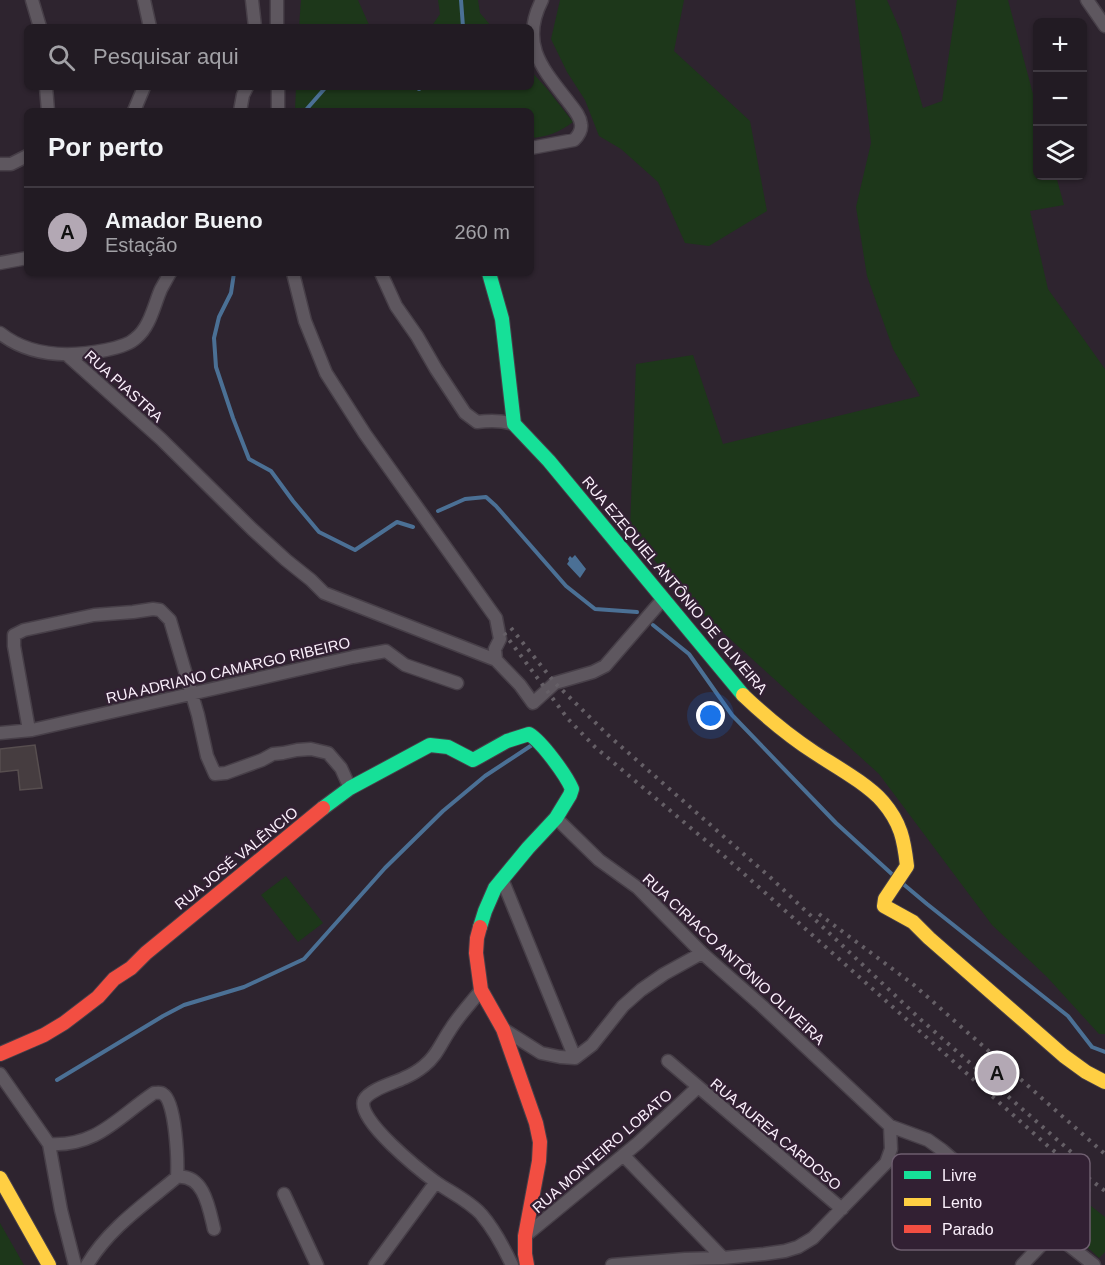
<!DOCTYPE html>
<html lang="pt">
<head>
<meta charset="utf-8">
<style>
	:root { --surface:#221b23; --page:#2e2830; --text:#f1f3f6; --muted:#a2a1a6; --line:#3f3941; --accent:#b3a8b4 }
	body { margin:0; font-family:Helvetica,sans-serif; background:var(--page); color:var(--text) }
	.controls { position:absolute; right:18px; top:18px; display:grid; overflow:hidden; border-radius:9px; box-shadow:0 2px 4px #0004 }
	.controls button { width:54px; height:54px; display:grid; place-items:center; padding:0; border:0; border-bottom:2px solid var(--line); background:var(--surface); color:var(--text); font:30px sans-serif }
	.you { position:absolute; left:711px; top:716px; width:21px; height:21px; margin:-15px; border:4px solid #fff; border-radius:50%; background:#1a73e8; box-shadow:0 0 0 9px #1a73e833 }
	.badge { display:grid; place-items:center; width:39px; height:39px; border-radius:50%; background:var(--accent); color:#111; font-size:20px; font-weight:700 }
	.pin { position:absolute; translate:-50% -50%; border:3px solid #fff; box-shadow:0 2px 6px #0006 }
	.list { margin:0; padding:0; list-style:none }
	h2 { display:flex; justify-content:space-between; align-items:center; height:78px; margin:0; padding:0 24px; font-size:26px }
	h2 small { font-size:20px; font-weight:400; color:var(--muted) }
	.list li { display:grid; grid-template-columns:39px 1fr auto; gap:18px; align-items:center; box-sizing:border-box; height:90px; padding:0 24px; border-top:2px solid var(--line) }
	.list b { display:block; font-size:22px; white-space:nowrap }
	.list p { margin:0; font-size:20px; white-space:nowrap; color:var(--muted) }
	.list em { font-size:20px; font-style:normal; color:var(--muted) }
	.icon { flex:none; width:33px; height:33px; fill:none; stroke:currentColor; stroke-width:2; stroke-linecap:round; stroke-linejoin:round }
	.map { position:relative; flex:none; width:1105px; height:1265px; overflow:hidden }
	.search { position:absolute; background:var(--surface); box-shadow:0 2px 4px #0004; left:24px; top:24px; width:510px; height:66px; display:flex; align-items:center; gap:15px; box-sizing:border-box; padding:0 21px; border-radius:9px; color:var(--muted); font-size:22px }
	.panel { position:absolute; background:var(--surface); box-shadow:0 2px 4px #0004; left:24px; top:108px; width:510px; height:168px; border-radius:9px }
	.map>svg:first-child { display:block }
</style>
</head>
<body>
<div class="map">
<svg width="1105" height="1265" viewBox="0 0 1105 1265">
	<rect width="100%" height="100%" fill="#2e242f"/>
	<path fill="#1d371a" d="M 301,0 L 358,0 L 370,27 L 299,27 Z
		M 438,0 L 478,0 L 480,13 L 492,27 L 431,27 L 440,14 Z
		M 560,0 L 684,0 L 674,51 L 750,121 L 767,211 L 709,246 L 685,243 L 658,182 L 621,149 L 599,136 L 585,100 L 567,72 L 551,39 Z
		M 855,0 L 887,0 L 901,32 L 923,108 L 942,101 L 957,0 L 1008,0 L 1037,109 L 1038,176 L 1056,176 L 1064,205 L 1030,211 L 1048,289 L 1105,369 L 1105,1034 L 1099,1034 L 1047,977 L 992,925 L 879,774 L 686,599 L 630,530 L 636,364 L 693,355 L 723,444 L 920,396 L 893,349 L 867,276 L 856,207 L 871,143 Z
		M 531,71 L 548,90 L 573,122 C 560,132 547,137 531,138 L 531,111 L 295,111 L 296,87 L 531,87 Z
		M 286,876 L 323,923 L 298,942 L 261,895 Z
		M 1086,1202 L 1105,1217 L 1105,1252 L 1099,1258 L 1067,1228 Z
		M 0,1223 L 24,1265 L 0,1265 Z"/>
	<path fill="#4b7095" d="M 575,555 L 586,569 L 580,578 L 567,564 L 569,561 L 568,559 L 570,556 L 572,558 Z"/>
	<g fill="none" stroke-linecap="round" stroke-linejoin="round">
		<path stroke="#4b7095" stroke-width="4" d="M 461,0 L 463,27
			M 416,87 L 419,89 L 422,87
			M 305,111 L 326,87
			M 234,273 L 231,293 L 219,317 L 214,338 L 216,367 L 233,418 L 249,459 L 271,471 L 293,501 L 319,532 L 355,550 L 397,522 L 413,527
			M 438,511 L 465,499 L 486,497 L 496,506 L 566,586 L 595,609 L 637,612
			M 653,625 L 689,654 L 732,715 L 836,823 L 894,876
			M 902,883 L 927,904 L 1068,1016 L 1092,1047 L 1105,1052
			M 57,1080 L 163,1016 L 184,1005 L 244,987 L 304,959 L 385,868 L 443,811 L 485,776 L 532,745"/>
	</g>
	<path fill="#463d40" stroke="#574e4f" stroke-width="1.5" d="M 35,745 L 42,788 L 20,790 L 18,770 L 0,772 L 0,749 Z"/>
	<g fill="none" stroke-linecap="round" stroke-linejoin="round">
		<g stroke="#473f48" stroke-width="15">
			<path id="street" d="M 32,0 L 40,27
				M 144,0 L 150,27
				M 252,0 L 255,27
				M 277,0 L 277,27
				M 1087,0 L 1105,26
				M 46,87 L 48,111
				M 278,87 L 278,111
				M 134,111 L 144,87
				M 240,111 L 243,95 L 247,87
				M 531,148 L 574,140 C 578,136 582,131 581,124 C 580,115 572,107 567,100 C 541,67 520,43 542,0
				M 0,164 L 11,164 L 27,156
				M 0,263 L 27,258
				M 293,273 L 305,321 L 326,373 L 365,434 L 496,618 L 500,639 L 495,649 L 496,660 L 520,685 L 533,703 L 555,683 L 593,672 L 605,666 L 663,599
				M 381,273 L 396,306 L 417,336 L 436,369 L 465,413 L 477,422 C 491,420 501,420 514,424
				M 0,333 C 30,357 71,357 106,350 C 116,348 129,345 136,338 C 150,327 154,305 161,289 C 164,284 167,278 170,273
				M 67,355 L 161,439 L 252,529 L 286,560 L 311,580 L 324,593 L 496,660
				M 29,730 L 14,646 L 14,635 L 24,630 L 94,615 L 133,612 L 153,609 L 160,610 L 170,620 L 198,715 L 207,756 L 215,774 L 226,773 L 262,760 L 273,754 L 283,753 L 297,750 L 311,749 L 328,753 L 341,768 L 350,788
				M 0,733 L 32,730 L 353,657 L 386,651 L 405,665 L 457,683
				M 556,818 L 599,860 L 638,888 L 702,953 L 762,1006 L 890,1126 L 928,1140 L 942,1150 L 988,1190 L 1003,1205 L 1046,1240
				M 502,879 L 575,1058
				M 481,990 C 471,1003 459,1015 450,1030 C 441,1043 437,1056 424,1066 C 418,1071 411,1075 404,1078 C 394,1083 370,1089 364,1100 C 355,1119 422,1172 437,1183 C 452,1193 469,1201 481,1214 C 494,1229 504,1248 512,1265
				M 503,1029 L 541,1053 L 560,1057 L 575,1058 L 592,1045 L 623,1006 L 641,990 L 664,974 L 702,953
				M 668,1061 L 842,1209
				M 0,1074 L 49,1144 L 61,1210 L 75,1265
				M 49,1144 C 97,1147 118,1117 154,1093 C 157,1093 161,1092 163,1094 C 176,1101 178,1162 177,1177 C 145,1204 109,1228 87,1265
				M 623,1155 L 723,1258
				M 177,1177 C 204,1174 209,1208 214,1229
				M 284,1194 L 317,1265
				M 1052,1232 L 1094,1265
				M 525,1236 L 638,1143 L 698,1087
				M 375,1265 L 436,1182
				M 612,1265 L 685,1259 L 723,1258 L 764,1254 L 785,1251 L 798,1247 L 813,1238 L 886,1163 L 891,1149 L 890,1126
				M 1022,1265 L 1046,1240 L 1052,1232 L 1083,1190"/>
		</g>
		<g stroke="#473f48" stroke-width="16">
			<path id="fast" d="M 489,273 L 502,319 L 514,424 L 549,461 L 743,695
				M 323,808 L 350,788 L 430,745 L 448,747 L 473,760 L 507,741 L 529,734 C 542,742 566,775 572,789 L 570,795 L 556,818 L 528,848 L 495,888 L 485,911 L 480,927"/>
		</g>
		<g stroke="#473f48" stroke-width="16">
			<path id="slow" d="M 743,695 C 765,716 789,736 815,753 C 835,766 869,785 883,802 C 901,823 904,840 907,866 L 885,899 L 884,906 L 913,922 L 929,938 L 1064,1056 L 1086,1072 L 1105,1082
				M 0,1178 L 49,1265"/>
		</g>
		<g stroke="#473f48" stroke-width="16">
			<path id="jam" d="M 480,927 L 477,938 L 476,953 L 481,990 L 503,1029 L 536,1123 L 540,1142 L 539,1161 L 525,1236 L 525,1254 L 527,1265
				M 0,1054 L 44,1035 L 64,1023 L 98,997 L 114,979 L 131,968 L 146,953 L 323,808"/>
		</g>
		<use href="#street" stroke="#5e575f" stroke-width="12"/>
		<use href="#fast" stroke="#16e098" stroke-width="14"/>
		<use href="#slow" stroke="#ffcf43" stroke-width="14"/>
		<use href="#jam" stroke="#f24e42" stroke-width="14"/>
		<path stroke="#655f66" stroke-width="4" stroke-dasharray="3 6" stroke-linecap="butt" d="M 511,628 L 555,683 L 608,735 L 771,878 L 919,1018 L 1087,1166
			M 504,633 L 568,719 L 595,747 L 724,856 L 1049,1147 L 1105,1191
			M 819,914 L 914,985 L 1105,1154"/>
	</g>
	<g text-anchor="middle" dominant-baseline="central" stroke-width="4.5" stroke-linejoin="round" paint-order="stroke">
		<g font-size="15" fill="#faeffb" stroke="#322033">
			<text transform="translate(124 386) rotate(42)">RUA PIASTRA</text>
			<text transform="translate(675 585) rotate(50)">RUA EZEQUIEL ANTÔNIO DE OLIVEIRA</text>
			<text transform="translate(228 670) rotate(-13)">RUA ADRIANO CAMARGO RIBEIRO</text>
			<text transform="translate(236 858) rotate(-39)">RUA JOSÉ VALÊNCIO</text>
			<text transform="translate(734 959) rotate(43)">RUA CIRIACO ANTÔNIO OLIVEIRA</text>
			<text transform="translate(776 1134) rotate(40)">RUA AUREA CARDOSO</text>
			<text transform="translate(602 1151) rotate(-41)">RUA MONTEIRO LOBATO</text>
		</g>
	</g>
	<rect x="892" y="1154" width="198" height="96" rx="9" fill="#322033" stroke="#6e5e6f" stroke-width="1.5"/>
	<rect x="904" y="1171" width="27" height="8" fill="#16e098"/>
	<rect x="904" y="1198" width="27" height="8" fill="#ffcf43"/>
	<rect x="904" y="1225" width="27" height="8" fill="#f24e42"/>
	<g font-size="16" fill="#faeffb">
		<text x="942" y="1181">Livre</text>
		<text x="942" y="1208">Lento</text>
		<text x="942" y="1235">Parado</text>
	</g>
</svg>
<div class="controls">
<button>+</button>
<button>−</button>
<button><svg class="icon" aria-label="layers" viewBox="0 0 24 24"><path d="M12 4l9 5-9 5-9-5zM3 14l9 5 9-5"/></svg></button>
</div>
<div class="you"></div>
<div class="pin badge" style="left:997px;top:1073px">A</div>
<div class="search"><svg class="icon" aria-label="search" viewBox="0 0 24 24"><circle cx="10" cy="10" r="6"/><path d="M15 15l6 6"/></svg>Pesquisar aqui</div>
<section class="panel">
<h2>Por perto<small></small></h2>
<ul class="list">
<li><span class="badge">A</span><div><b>Amador Bueno</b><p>Estação</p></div><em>260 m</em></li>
</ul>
</section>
</div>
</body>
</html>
